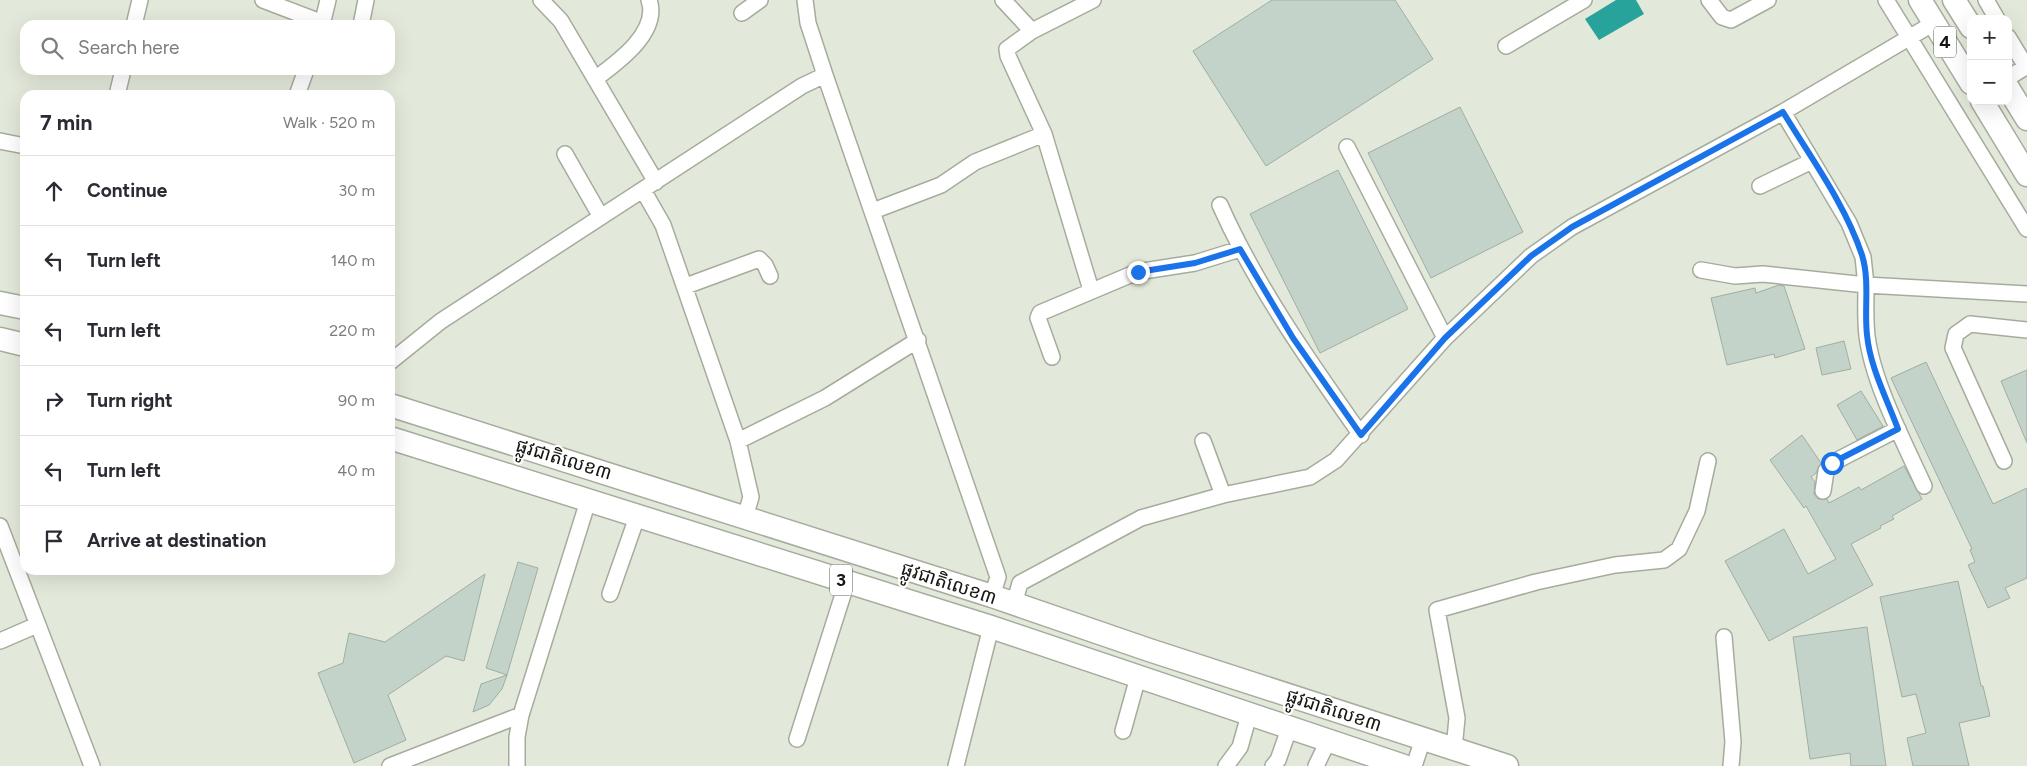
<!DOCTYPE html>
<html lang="en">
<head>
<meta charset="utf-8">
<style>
	:root { --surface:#fff; --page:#f7f7f7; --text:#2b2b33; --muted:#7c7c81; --line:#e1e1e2 }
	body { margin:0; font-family:Figtree,"Noto Sans Khmer",sans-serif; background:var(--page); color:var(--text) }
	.controls { position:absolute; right:15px; top:15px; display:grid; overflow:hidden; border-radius:10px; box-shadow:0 5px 20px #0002 }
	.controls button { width:45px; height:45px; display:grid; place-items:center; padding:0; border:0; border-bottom:1px solid var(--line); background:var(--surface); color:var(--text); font:25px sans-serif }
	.stop { position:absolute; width:15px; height:15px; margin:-11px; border:4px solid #1a73e8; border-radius:50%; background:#fff }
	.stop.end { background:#1a73e8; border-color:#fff; box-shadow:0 1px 5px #0008 }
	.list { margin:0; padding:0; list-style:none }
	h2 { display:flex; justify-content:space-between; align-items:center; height:65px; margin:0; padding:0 20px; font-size:21px }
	h2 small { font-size:16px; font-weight:400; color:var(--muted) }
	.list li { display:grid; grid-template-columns:32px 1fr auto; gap:15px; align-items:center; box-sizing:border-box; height:70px; padding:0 20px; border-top:1px solid var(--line) }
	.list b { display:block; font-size:19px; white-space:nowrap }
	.list em { font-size:16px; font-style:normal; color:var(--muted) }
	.icon { flex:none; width:28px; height:28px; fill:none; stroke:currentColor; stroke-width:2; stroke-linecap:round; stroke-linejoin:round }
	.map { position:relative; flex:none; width:2027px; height:766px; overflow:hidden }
	.search { position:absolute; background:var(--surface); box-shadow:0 5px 20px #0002; left:20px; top:20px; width:375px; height:55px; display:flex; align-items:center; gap:12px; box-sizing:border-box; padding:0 18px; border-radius:15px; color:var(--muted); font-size:19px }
	.panel { position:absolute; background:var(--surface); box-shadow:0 5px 20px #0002; left:20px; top:90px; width:375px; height:485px; border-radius:15px }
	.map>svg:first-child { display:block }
</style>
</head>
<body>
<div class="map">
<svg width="2027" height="766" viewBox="0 0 2027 766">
	<rect width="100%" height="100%" fill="#e3e9da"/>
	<path fill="#28a39b" d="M 1616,0 L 1636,0 L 1644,14 L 1599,40 L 1585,19 Z"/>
	<path fill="#c4d3c9" stroke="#9fada3" d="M 1272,0 L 1395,0 L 1433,59 L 1266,166 L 1193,51 Z
		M 1460,107 L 1523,232 L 1431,278 L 1368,153 Z
		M 1338,170 L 1408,309 L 1320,353 L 1250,214 Z
		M 1779,285 L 1784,286 L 1805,349 L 1775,358 L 1774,354 L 1727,365 L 1711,298 L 1755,288 L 1756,293 Z
		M 1844,341 L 1851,369 L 1822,375 L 1816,348 Z
		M 1926,362 L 1993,504 L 2027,488 L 2027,578 L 2005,588 L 2010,598 L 1988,608 L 1968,565 L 1975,562 L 1970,550 L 1972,549 L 1891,378 Z
		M 2027,370 L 2027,443 L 2001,381 Z
		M 1861,391 L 1883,426 L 1857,440 L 1837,405 Z
		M 1802,435 L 1821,463 L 1816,473 L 1811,477 L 1815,482 L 1814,494 L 1818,499 L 1827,499 L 1829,503 L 1859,487 L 1861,490 L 1904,466 L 1922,499 L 1892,516 L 1894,519 L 1880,526 L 1881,528 L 1851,544 L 1873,585 L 1769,641 L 1725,561 L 1784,529 L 1808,574 L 1836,559 L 1806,506 L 1804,508 L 1770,460 Z
		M 518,562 L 538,568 L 507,675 L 486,668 Z
		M 485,574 L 464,661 L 446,656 L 388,695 L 406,740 L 354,763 L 318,673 L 343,663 L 349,633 L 385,642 Z
		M 1958,581 L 1981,686 L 1983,686 L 1990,716 L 1959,723 L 1969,766 L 1913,766 L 1907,738 L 1926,733 L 1916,694 L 1902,697 L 1880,597 Z
		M 1867,627 L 1886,766 L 1851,766 L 1850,753 L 1810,759 L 1793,637 Z
		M 507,675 L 502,689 L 489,705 L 473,712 L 481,684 Z"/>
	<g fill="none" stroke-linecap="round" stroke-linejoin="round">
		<g stroke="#a6ac9d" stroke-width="18">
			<path id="minor" d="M 263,0 L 323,23
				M 541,0 L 561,21 L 656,182
				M 805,0 L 808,23 L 825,75 L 998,577 L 992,596
				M 1003,0 L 1032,31
				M 1709,0 L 1722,17 L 1731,20 L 1768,0
				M 1886,0 L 2027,229
				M 1986,0 L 1997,19
				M 742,13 L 760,0
				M 134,25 L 140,0
				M 322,25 L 328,0
				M 361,25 L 366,0
				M 2008,37 L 2027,68
				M 1506,46 L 1584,0
				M 2008,78 L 2027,66
				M 595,79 C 618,62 660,32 649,0
				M 117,95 L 123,70
				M 297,95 L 306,70
				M 1783,112 L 1849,223 L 1863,257 L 1866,285 L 2027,294
				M 0,141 L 25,146
				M 1347,147 L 1445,338
				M 565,154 L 601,217
				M 1760,186 L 1812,161
				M 643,190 L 663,225 L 738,441 L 751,497 L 745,517
				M 1220,205 C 1257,288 1309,361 1361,435
				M 873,211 L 941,185 L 975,162 L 1044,134
				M 1701,270 L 1735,276 L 1763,274 L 1866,285 C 1866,302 1865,319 1867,336 C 1873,383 1904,442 1924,486
				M 686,286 L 759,259 L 765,265 L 770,276
				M 1091,290 L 1044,134 L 1008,56 L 1007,49 L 1032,31 L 1093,0
				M 1052,357 L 1038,318 L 1040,313 L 1137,272 L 1195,263 L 1240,249
				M 390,362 L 441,321 L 802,86 L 825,75
				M 738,441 L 825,398 L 918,340
				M 1203,441 L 1223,495
				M 2004,461 L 1953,348 L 1956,334 L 1970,324 L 2027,330
				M 1823,491 L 1826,471 L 1832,463 L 1898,429
				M 0,526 L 92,766
				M 610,594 L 637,517
				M 1014,604 L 1020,583 L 1141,518 L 1223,495 L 1310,477 L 1336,460 L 1445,338 L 1531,256 L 1572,227 L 1783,112 L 1934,23
				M 1724,637 L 1733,742 L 1731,766
				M 0,641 L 37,625
				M 1123,731 L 1138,677
				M 797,739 L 847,582
				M 1454,749 L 1457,718 L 1437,610 L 1536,582 L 1615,565 L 1664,560 L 1679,549 L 1697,511 L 1708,461
				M 390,766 L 521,715
				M 517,766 L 517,737 L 521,715 L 588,501
				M 956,766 L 991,627
				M 1226,766 L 1240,747 L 1249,715
				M 1273,766 L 1278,760 L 1289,729
				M 1316,766 L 1328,741
				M 1414,766 L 1423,739"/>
		</g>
		<g stroke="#a6ac9d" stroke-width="25">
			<path id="highway" d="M 1920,0 L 1971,83
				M 1954,0 L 1971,27
				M 2008,88 L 2027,119
				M 1982,101 L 2027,175
				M 0,303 L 25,308
				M 0,339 L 25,345
				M 390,405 L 992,596 L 1149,650 L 1507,766
				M 390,438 L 991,627 L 1404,766"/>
		</g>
		<use href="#minor" stroke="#fff" stroke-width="15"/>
		<use href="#highway" stroke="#fff" stroke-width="22"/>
	</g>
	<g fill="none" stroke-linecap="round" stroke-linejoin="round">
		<path stroke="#1a73e8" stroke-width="6" d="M 1138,272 L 1195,263 L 1240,249 L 1293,338 L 1361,435 L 1445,338 L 1531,256 L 1572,227 L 1783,112 C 1811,158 1845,204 1862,255 C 1870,281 1864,309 1867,335 C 1870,367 1887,399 1898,429 L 1832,463"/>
	</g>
	<g text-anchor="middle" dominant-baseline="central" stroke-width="4.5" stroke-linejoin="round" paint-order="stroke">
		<g fill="#fff" stroke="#5c5d59" stroke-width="1">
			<rect x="1934" y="26.5" width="22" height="31" rx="4"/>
			<rect x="830" y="564.5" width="22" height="31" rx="4"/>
		</g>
		<g font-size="18" font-weight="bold" fill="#161712">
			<text x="1945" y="42">4</text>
			<text x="841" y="580">3</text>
		</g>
		<g font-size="19" fill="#161712" stroke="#fff">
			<text transform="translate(564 459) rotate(17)">ផ្លូវជាតិលេខ៣</text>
			<text transform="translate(949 583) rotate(18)">ផ្លូវជាតិលេខ៣</text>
			<text transform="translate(1334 710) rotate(18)">ផ្លូវជាតិលេខ៣</text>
		</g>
	</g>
</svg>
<div class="controls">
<button>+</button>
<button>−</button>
</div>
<div class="stop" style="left:1832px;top:463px"></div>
<div class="stop end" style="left:1138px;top:272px"></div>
<div class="search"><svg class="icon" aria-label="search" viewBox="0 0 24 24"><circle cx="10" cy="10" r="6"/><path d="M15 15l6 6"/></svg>Search here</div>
<section class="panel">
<h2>7 min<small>Walk · 520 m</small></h2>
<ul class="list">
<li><svg class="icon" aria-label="ahead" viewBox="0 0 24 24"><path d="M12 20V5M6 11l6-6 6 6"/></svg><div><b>Continue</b></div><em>30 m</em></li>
<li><svg class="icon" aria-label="left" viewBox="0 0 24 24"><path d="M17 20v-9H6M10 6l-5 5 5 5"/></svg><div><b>Turn left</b></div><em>140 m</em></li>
<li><svg class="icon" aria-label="left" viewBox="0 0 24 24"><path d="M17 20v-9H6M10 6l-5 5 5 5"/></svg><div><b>Turn left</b></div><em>220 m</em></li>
<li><svg class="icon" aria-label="right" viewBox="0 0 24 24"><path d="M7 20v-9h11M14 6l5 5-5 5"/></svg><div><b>Turn right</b></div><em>90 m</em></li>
<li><svg class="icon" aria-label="left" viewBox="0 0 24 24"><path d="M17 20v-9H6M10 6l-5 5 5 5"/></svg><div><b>Turn left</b></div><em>40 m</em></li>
<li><svg class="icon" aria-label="arrive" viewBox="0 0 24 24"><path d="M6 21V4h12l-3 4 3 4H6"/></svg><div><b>Arrive at destination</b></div></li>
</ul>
</section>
</div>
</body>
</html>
